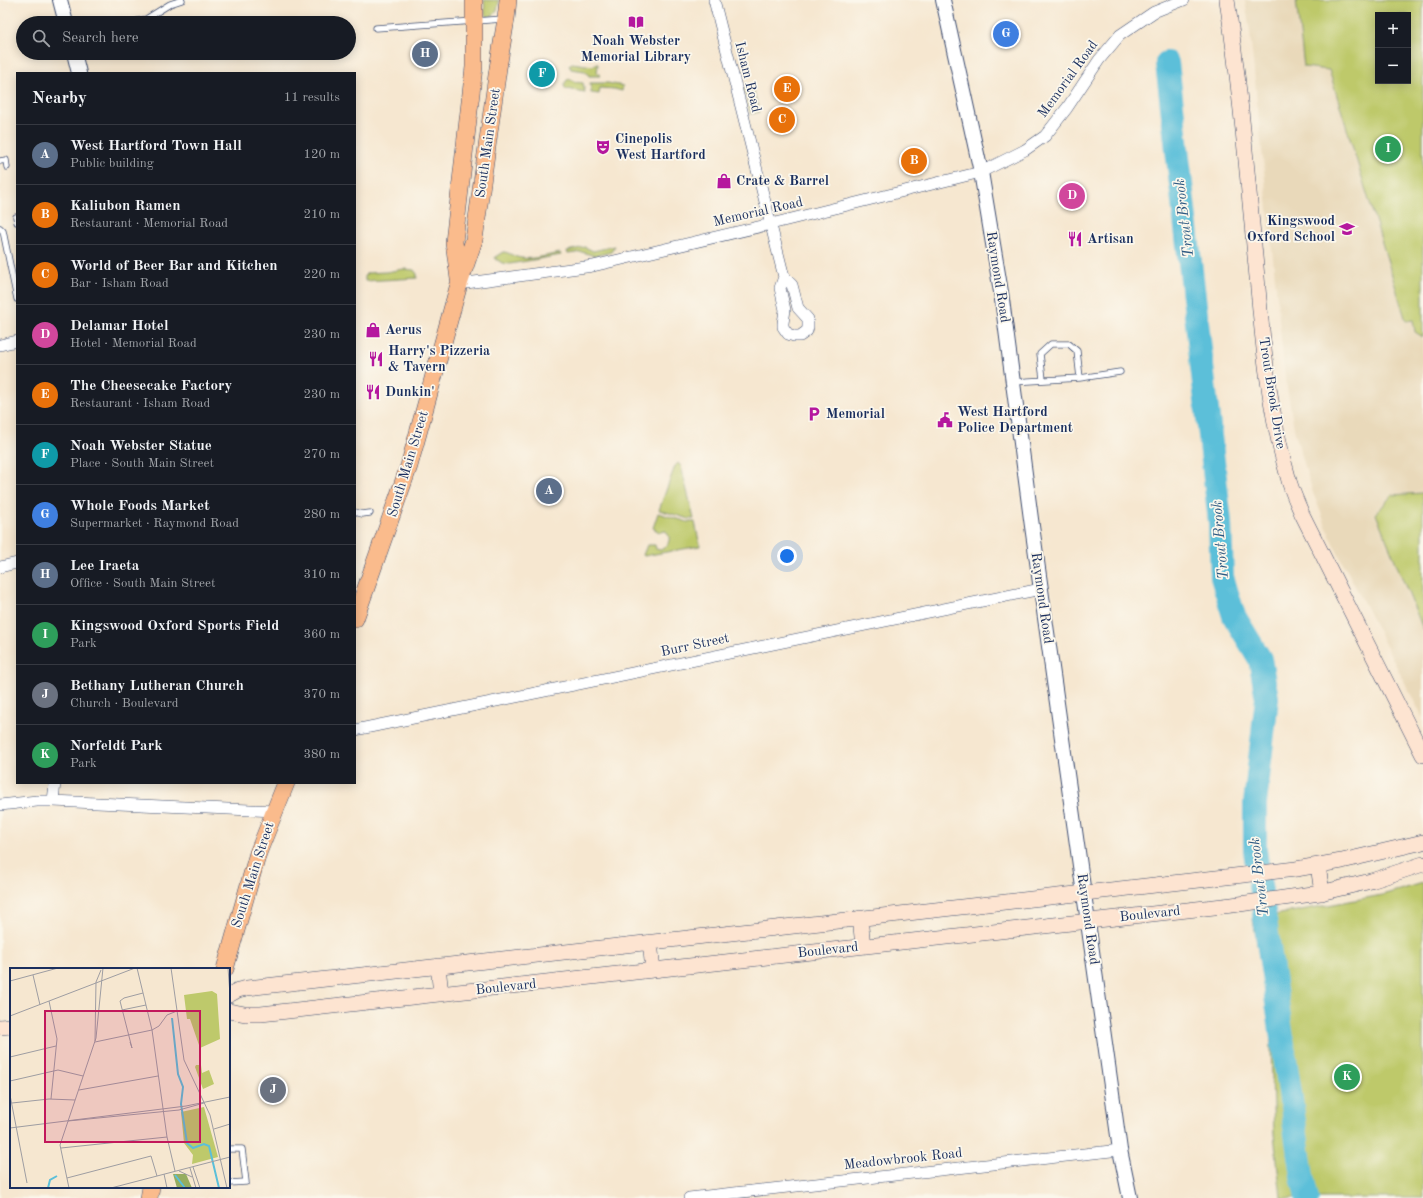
<!DOCTYPE html>
<html lang="en">
<head>
<meta charset="utf-8">
<style>
	:root { --surface:#171b24; --page:#20242c; --text:#f1f3f6; --muted:#9ea1a6; --line:#363941; --accent:#d93025 }
	body { margin:0; font-family:"Old Standard TT",serif; background:var(--page); color:var(--text) }
	.controls { position:absolute; right:12px; top:12px; display:grid; overflow:hidden; border-radius:0px; box-shadow:0 2px 10px #0003 }
	.controls button { width:36px; height:36px; display:grid; place-items:center; padding:0; border:0; border-bottom:1px solid var(--line); background:var(--surface); color:var(--text); font:20px sans-serif }
	.you { position:absolute; left:787px; top:556px; width:14px; height:14px; margin:-10px; border:3px solid #fff; border-radius:50%; background:#1a73e8; box-shadow:0 0 0 6px #1a73e833 }
	.badge { display:grid; place-items:center; width:26px; height:26px; border-radius:50%; background:var(--accent); color:#fff; font-size:13px; font-weight:700 }
	.pin { position:absolute; translate:-50% -50%; border:2px solid #fff; box-shadow:0 1px 4px #0006 }
	.list { margin:0; padding:0; list-style:none }
	h2 { display:flex; justify-content:space-between; align-items:center; height:52px; margin:0; padding:0 16px; font-size:17px }
	h2 small { font-size:13px; font-weight:400; color:var(--muted) }
	.list li { display:grid; grid-template-columns:26px 1fr auto; gap:12px; align-items:center; box-sizing:border-box; height:60px; padding:0 16px; border-top:1px solid var(--line) }
	.list b { display:block; font-size:15px; white-space:nowrap }
	.list p { margin:0; font-size:13px; white-space:nowrap; color:var(--muted) }
	.list em { font-size:13px; font-style:normal; color:var(--muted) }
	.icon { flex:none; width:22px; height:22px; fill:none; stroke:currentColor; stroke-width:2; stroke-linecap:round; stroke-linejoin:round }
	.map { position:relative; flex:none; width:1423px; height:1198px; overflow:hidden }
	.search { position:absolute; background:var(--surface); box-shadow:0 2px 10px #0003; left:16px; top:16px; width:340px; height:44px; display:flex; align-items:center; gap:10px; box-sizing:border-box; padding:0 14px; border-radius:22px; color:var(--muted); font-size:15px }
	.panel { position:absolute; background:var(--surface); box-shadow:0 2px 10px #0003; left:16px; top:72px; width:340px; height:712px; border-radius:0px }
	.map>svg:first-child { display:block }
</style>
</head>
<body>
<div class="map">
<svg width="1423" height="1198" viewBox="0 0 1423 1198">
	<rect width="100%" height="100%" fill="#fbf7ec"/>
	<filter id="ink" filterUnits="userSpaceOnUse"><feTurbulence type="fractalNoise" baseFrequency=".025" numOctaves="2"/><feDisplacementMap in="SourceGraphic" scale="8" xChannelSelector="R" yChannelSelector="G"/><feConvolveMatrix kernelMatrix="1 2 1 2 8 2 1 2 1" color-interpolation-filters="sRGB"/></filter>
	<filter id="wash" filterUnits="userSpaceOnUse"><feTurbulence type="fractalNoise" baseFrequency=".012" numOctaves="4" result="noise"/><feDisplacementMap in="SourceGraphic" scale="16" xChannelSelector="R" yChannelSelector="G"/><feGaussianBlur stdDeviation="0.9" result="paint"/><feColorMatrix in="noise" values="0 0 0 0 0 0 0 0 0 0 0 0 0 0 0 0 0 1.4 0 .05"/><feComposite in="paint" operator="in"/></filter>
	<g filter="url(#wash)">
		<rect width="100%" height="100%" fill="#f6e7d0"/>
		<path fill="#e9d9ba" fill-rule="evenodd" d="M 1245,0 L 1423,0 L 1423,718 L 1333,543 L 1313,493 L 1295,433 L 1285,376 L 1250,32 ZM 1378,15 L 1408,15 L 1408,81 L 1378,81 Z"/>
		<path fill="#bec96b" stroke="#6c7c64" fill-rule="evenodd" d="M 484,0 L 499,0 C 498,9 497,16 487,17 L 485,15 Z
			M 1296,0 L 1423,0 L 1423,337 L 1415,332 L 1413,320 L 1406,321 L 1329,70 L 1304,67 ZM 1378,15 L 1408,15 L 1408,81 L 1378,81 Z
			M 572,63 L 593,66 L 595,64 L 598,64 L 597,73 L 600,74 L 600,76 L 589,76 L 585,71 L 571,69 L 569,65 Z
			M 568,79 L 572,80 L 574,82 L 583,83 L 585,92 L 565,89 L 564,84 Z
			M 590,83 L 608,83 L 623,86 L 622,91 L 614,89 L 600,88 L 599,94 L 591,93 Z
			M 752,84 L 759,112 L 751,114 L 744,89 L 747,85 Z
			M 615,246 L 611,252 L 595,256 L 582,252 L 568,254 L 567,251 L 585,247 L 593,251 Z
			M 503,252 C 509,252 514,257 521,258 C 533,260 548,255 560,253 L 561,255 L 510,264 L 502,263 L 496,259 L 495,257 Z
			M 404,269 L 414,270 L 417,274 L 417,278 L 365,281 L 365,275 L 367,273 L 386,272 Z
			M 678,463 L 681,466 L 694,519 L 689,519 L 659,510 L 675,466 Z
			M 1423,493 L 1423,629 L 1376,514 L 1392,495 Z
			M 658,513 L 688,522 L 695,522 L 700,546 L 644,556 L 643,555 L 647,545 L 655,545 L 656,549 L 660,550 C 669,547 672,538 666,531 L 659,532 L 653,528 Z
			M 1423,883 L 1423,1198 L 1281,1198 L 1274,1134 L 1270,1021 L 1253,919 L 1382,895 Z"/>
		<g fill="none" stroke-linecap="round" stroke-linejoin="round">
			<path stroke="#5bbfd9" stroke-width="24" d="M 1167,63 L 1220,522 L 1222,577 L 1234,616 L 1260,659 L 1267,698 L 1255,804 L 1255,850 L 1302,1176 L 1307,1198"/>
		</g>
	</g>
	<g filter="url(#ink)">
		<g fill="none" stroke-linecap="round" stroke-linejoin="round">
			<g stroke="#3c4b6f" stroke-width="7">
				<path id="service" d="M 130,23 L 146,19 L 170,4 L 182,0
					M 376,28 L 503,19
					M 0,161 L 6,160 L 7,167
					M 16,217 L 17,222
					M 0,228 L 3,231 L 17,299
					M 1043,379 L 1040,354 L 1051,344 L 1069,344 L 1077,351 L 1080,378
					M 1013,382 L 1080,378 L 1120,372
					M 355,512 L 362,514 L 370,513
					M 229,1149 L 242,1149 L 246,1182 L 229,1183"/>
			</g>
			<g stroke="#3c4b6f" stroke-width="12">
				<path id="minor" d="M 714,0 L 784,277 L 780,288 L 785,310 L 783,323 L 783,327 L 788,334 L 794,336 L 800,336 L 807,331 L 808,327 L 808,319 L 798,308 L 792,285 L 784,277
					M 459,284 L 593,266 L 771,224 L 981,172 L 1025,150 L 1045,136 L 1067,108 L 1099,60 L 1120,35 L 1154,12 L 1184,0
					M 0,345 L 17,341
					M 0,567 L 17,563
					M 355,730 L 1041,589
					M 53,801 L 55,783
					M 0,805 L 37,801 L 53,801 L 274,811
					M 689,1198 L 1120,1150"/>
			</g>
			<g stroke="#3c4b6f" stroke-width="16">
				<path id="tertiary" d="M 60,0 L 66,23
					M 943,0 L 981,172 L 1001,292 L 1031,519 L 1084,894 L 1120,1150 L 1130,1198
					M 74,53 L 79,73"/>
			</g>
			<g stroke="#3c4b6f" stroke-width="16">
				<path id="secondary" d="M 1227,0 C 1241,92 1248,185 1257,277 C 1263,345 1269,412 1288,477 C 1291,490 1297,502 1302,514 L 1423,755
					M 1318,865 L 1322,893
					M 860,918 L 863,946
					M 650,942 L 653,970
					M 438,966 L 441,994
					M 229,995 L 238,990 L 247,988 L 1296,869 L 1342,861 L 1423,842
					M 229,1011 L 245,1014 L 261,1014 L 1232,905 L 1320,893 L 1371,881 L 1423,864
					M 0,1027 L 11,1026"/>
			</g>
			<g stroke="#3c4b6f" stroke-width="18">
				<path id="primary" d="M 459,279 L 454,242 L 474,67 L 474,0
					M 355,619 L 409,466 L 459,284 L 474,240 L 498,68 L 506,19 L 508,0
					M 225,969 L 258,853 L 286,783
					M 149,1198 L 151,1187"/>
			</g>
			<use href="#service" stroke="#fff" stroke-width="5.5"/>
			<use href="#minor" stroke="#fff" stroke-width="11"/>
			<use href="#tertiary" stroke="#fff" stroke-width="14"/>
			<use href="#secondary" stroke="#fde4d1" stroke-width="15"/>
			<use href="#primary" stroke="#fabb8c" stroke-width="17"/>
		</g>
	</g>
	<defs>
		<g id="library-bare" transform="scale(1.2)"><path d="M-6-4Q-3-5.5-.7-3.5V5Q-3 3-6 4ZM6-4Q3-5.5 .7-3.5V5Q3 3 6 4Z" fill="#b5179e" stroke="#fbf7ec" stroke-width="2.5" paint-order="stroke"/></g>
		<g id="theatre-bare" transform="scale(1.2)"><path d="M-5-5.5Q0-4 5-5.5V0Q5 5 0 6Q-5 5-5 0ZM-3.3-2.5H-1v1.5H-3.3ZM1-2.5H3.3v1.5H1ZM-2.8 1Q0 5.5 2.8 1Z" fill="#b5179e" stroke="#fbf7ec" stroke-width="2.5" paint-order="stroke"/></g>
		<g id="shop-bare" transform="scale(1.2)"><path d="M-5-2.5h2.3a2.7 3.5 0 0 1 5.4 0H5L5.5 6h-11ZM-1.5-2.5h3a1.5 2.3 0 0 0-3 0Z" fill="#b5179e" stroke="#fbf7ec" stroke-width="2.5" paint-order="stroke"/></g>
		<g id="school-bare" transform="scale(1.2)"><path d="M0-5L7-2L0 1L-7-2ZM-4 1L0 2.5L4 1V4Q0 6-4 4Z" fill="#b5179e" stroke="#fbf7ec" stroke-width="2.5" paint-order="stroke"/></g>
		<g id="restaurant-bare" transform="scale(1.2)"><path d="M-5-6h1v4h1v-4h1v4h1v-4h1v5L-1.5 .5V6h-2V.5L-5-1ZM5-6V6H3V1.5H1.5Q1.5-4 5-6Z" fill="#b5179e" stroke="#fbf7ec" stroke-width="2.5" paint-order="stroke"/></g>
		<g id="parking-bare" transform="scale(1.2)"><path d="M-3.5-5.5H1a3.5 3.5 0 0 1 0 7H-1V5.5H-3.5ZM-1-3.4V-.6H.8a1.4 1.4 0 0 0 0-2.8Z" fill="#b5179e" stroke="#fbf7ec" stroke-width="2.5" paint-order="stroke"/></g>
		<g id="civic-bare" transform="scale(1.2)"><path d="M-.6-6.5H3V-4.5H.6V-3L4-1V1h2V6H-6V1h2V-1L-.6-3ZM-1.2 2.5V6h2.4V2.5Z" fill="#b5179e" stroke="#fbf7ec" stroke-width="2.5" paint-order="stroke"/></g>
	</defs>
	<g fill-rule="evenodd">
		<use href="#library-bare" x="636" y="22"/>
		<use href="#theatre-bare" x="603" y="147"/>
		<use href="#shop-bare" x="724" y="181"/>
		<use href="#school-bare" x="1347" y="229"/>
		<use href="#restaurant-bare" x="1075" y="239"/>
		<use href="#shop-bare" x="373" y="330"/>
		<use href="#restaurant-bare" x="376" y="359"/>
		<use href="#restaurant-bare" x="373" y="392"/>
		<use href="#parking-bare" x="814" y="414"/>
		<use href="#civic-bare" x="945" y="420"/>
	</g>
	<g text-anchor="middle" dominant-baseline="central" stroke-width="3.5" stroke-linejoin="round" paint-order="stroke">
		<g font-size="14" font-weight="bold" fill="#1b2f5e" stroke="#fbf7ec" text-anchor="start">
			<text x="636" y="41" text-anchor="middle">Noah Webster<tspan x="636" dy="16">Memorial Library</tspan></text>
			<text x="615" y="139">Cinepolis<tspan x="615" dy="16">West Hartford</tspan></text>
			<text x="736" y="181">Crate &amp; Barrel</text>
			<text x="1335" y="221" text-anchor="end">Kingswood<tspan x="1335" dy="16">Oxford School</tspan></text>
			<text x="1087" y="239">Artisan</text>
			<text x="385" y="330">Aerus</text>
			<text x="388" y="351">Harry's Pizzeria<tspan x="388" dy="16">&amp; Tavern</tspan></text>
			<text x="385" y="392">Dunkin'</text>
			<text x="957" y="412">West Hartford<tspan x="957" dy="16">Police Department</tspan></text>
			<text x="826" y="414">Memorial</text>
		</g>
		<g font-size="14" fill="#1b2f5e" stroke="#fbf7ec">
			<text transform="translate(748 77) rotate(76)">Isham Road</text>
			<text transform="translate(1068 79) rotate(-54)">Memorial Road</text>
			<text transform="translate(488 143) rotate(-82)">South Main Street</text>
			<text transform="translate(758 212) rotate(-13)">Memorial Road</text>
			<text transform="translate(998 277) rotate(81)">Raymond Road</text>
			<text transform="translate(1272 393) rotate(81)">Trout Brook Drive</text>
			<text transform="translate(408 464) rotate(-73)">South Main Street</text>
			<text transform="translate(1042 598) rotate(82)">Raymond Road</text>
			<text transform="translate(695 645) rotate(-12)">Burr Street</text>
			<text transform="translate(253 875) rotate(-72)">South Main Street</text>
			<text transform="translate(1150 914) rotate(-6)">Boulevard</text>
			<text transform="translate(1088 919) rotate(82)">Raymond Road</text>
			<text transform="translate(828 950) rotate(-6)">Boulevard</text>
			<text transform="translate(506 987) rotate(-6)">Boulevard</text>
			<text transform="translate(903 1159) rotate(-6)">Meadowbrook Road</text>
		</g>
		<g font-size="15" font-style="italic" fill="#2e5a83" stroke="#fbf7ec">
			<text transform="translate(1185 218) rotate(-97)">Trout Brook</text>
			<text transform="translate(1221 540) rotate(-95)">Trout Brook</text>
			<text transform="translate(1260 877) rotate(-97)">Trout Brook</text>
		</g>
	</g>
	<g transform="translate(10 968)">
		<rect width="220" height="220" fill="#f6e7d0"/>
		<path d="M 202,23 L 207,26 L 210,71 L 190,80 L 180,51 L 177,51 L 174,27 ZM 186,97 L 191,97 L 192,105 L 199,102 L 204,116 L 193,121 L 185,99 ZM 194,139 L 208,189 L 182,196 L 183,187 L 174,175 L 171,144 Z" fill="#bec96b"/>
		<path d="M 163,206 L 176,206 L 182,220 L 167,220 Z" fill="#96ad5f"/>
		<path fill="none" stroke="#5bbfd9" stroke-width="2" d="M 162,50 L 168,106 L 173,119 L 171,136 L 177,175 L 183,180 L 194,176 L 199,178 L 209,220M 165,207 L 175,220M 38,220 L 40,212 L 47,208"/>
		<path fill="none" stroke="#9e9da2" stroke-width="1" d="M 127,0 L 142,62 L 157,169 L 165,203M 161,0 L 174,92 L 200,147 L 217,220M 218,0 L 220,27M 23,7 L 30,37M 0,13 L 48,0M 86,14 L 91,2M 39,33 L 47,71 L 41,131M 112,42 L 136,37M 0,48 L 125,0M 85,73 L 86,14M 85,74 L 142,62 L 149,58 L 157,47 L 167,43M 120,74 L 122,80 L 110,33 L 114,30 L 133,25M 0,89 L 46,78M 0,113 L 48,102 L 73,108M 69,122 L 148,108M 0,127 L 17,215M 2,135 L 39,131 L 65,132M 58,153 L 169,142 L 194,135M 0,160 L 176,138 L 220,129M 204,161 L 220,156M 51,180 L 157,169M 183,199 L 190,220M 180,200 L 186,220M 169,203 L 182,209M 154,206 L 157,220M 57,210 L 141,188 L 147,208M 59,220 L 50,177 L 86,70 L 93,0M 101,220 L 220,189"/>
		<path fill="#c2185b" fill-opacity="0.15" stroke="#c2185b" stroke-width="2" d="M 35,43 L 190,43 L 190,174 L 35,174 Z"/>
		<rect width="220" height="220" fill="none" stroke="#1b2f5e" stroke-width="2"/>
	</g>
</svg>
<div class="controls">
<button>+</button>
<button>−</button>
</div>
<div class="you"></div>
<div class="pin badge" style="left:549px;top:491px;background:#5c6f8a">A</div>
<div class="pin badge" style="left:914px;top:161px;background:#e8710a">B</div>
<div class="pin badge" style="left:782px;top:120px;background:#e8710a">C</div>
<div class="pin badge" style="left:1072px;top:196px;background:#d1479c">D</div>
<div class="pin badge" style="left:787px;top:89px;background:#e8710a">E</div>
<div class="pin badge" style="left:542px;top:74px;background:#0f9aa8">F</div>
<div class="pin badge" style="left:1006px;top:34px;background:#3f7fe0">G</div>
<div class="pin badge" style="left:425px;top:54px;background:#5c6f8a">H</div>
<div class="pin badge" style="left:1388px;top:149px;background:#2e9e5b">I</div>
<div class="pin badge" style="left:273px;top:1090px;background:#6b7280">J</div>
<div class="pin badge" style="left:1347px;top:1077px;background:#2e9e5b">K</div>
<div class="search"><svg class="icon" aria-label="search" viewBox="0 0 24 24"><circle cx="10" cy="10" r="6"/><path d="M15 15l6 6"/></svg>Search here</div>
<section class="panel">
<h2>Nearby<small>11 results</small></h2>
<ul class="list">
<li><span class="badge" style="background:#5c6f8a">A</span><div><b>West Hartford Town Hall</b><p>Public building</p></div><em>120 m</em></li>
<li><span class="badge" style="background:#e8710a">B</span><div><b>Kaliubon Ramen</b><p>Restaurant · Memorial Road</p></div><em>210 m</em></li>
<li><span class="badge" style="background:#e8710a">C</span><div><b>World of Beer Bar and Kitchen</b><p>Bar · Isham Road</p></div><em>220 m</em></li>
<li><span class="badge" style="background:#d1479c">D</span><div><b>Delamar Hotel</b><p>Hotel · Memorial Road</p></div><em>230 m</em></li>
<li><span class="badge" style="background:#e8710a">E</span><div><b>The Cheesecake Factory</b><p>Restaurant · Isham Road</p></div><em>230 m</em></li>
<li><span class="badge" style="background:#0f9aa8">F</span><div><b>Noah Webster Statue</b><p>Place · South Main Street</p></div><em>270 m</em></li>
<li><span class="badge" style="background:#3f7fe0">G</span><div><b>Whole Foods Market</b><p>Supermarket · Raymond Road</p></div><em>280 m</em></li>
<li><span class="badge" style="background:#5c6f8a">H</span><div><b>Lee Iraeta</b><p>Office · South Main Street</p></div><em>310 m</em></li>
<li><span class="badge" style="background:#2e9e5b">I</span><div><b>Kingswood Oxford Sports Field</b><p>Park</p></div><em>360 m</em></li>
<li><span class="badge" style="background:#6b7280">J</span><div><b>Bethany Lutheran Church</b><p>Church · Boulevard</p></div><em>370 m</em></li>
<li><span class="badge" style="background:#2e9e5b">K</span><div><b>Norfeldt Park</b><p>Park</p></div><em>380 m</em></li>
</ul>
</section>
</div>
</body>
</html>
